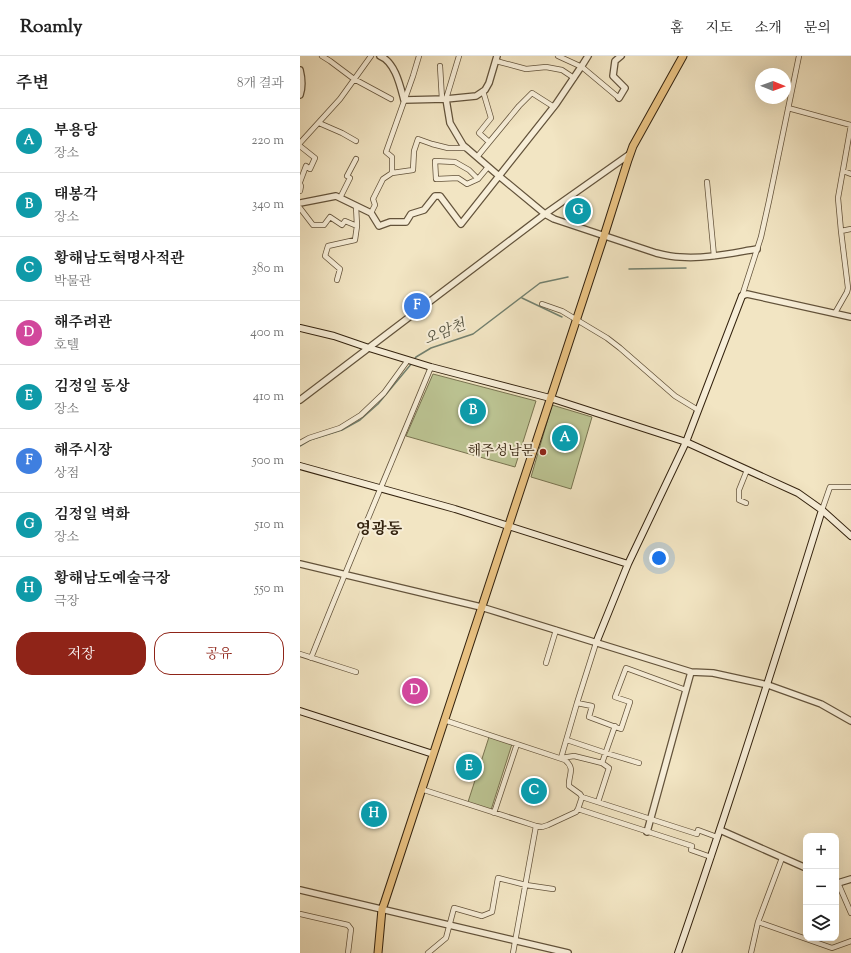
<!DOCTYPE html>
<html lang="ko">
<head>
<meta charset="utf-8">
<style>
	:root { --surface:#fff; --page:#f6f6f6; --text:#222; --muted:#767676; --line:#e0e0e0; --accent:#8f2418 }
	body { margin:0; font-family:"Sorts Mill Goudy","Noto Serif KR",serif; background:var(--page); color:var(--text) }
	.controls { position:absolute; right:12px; bottom:12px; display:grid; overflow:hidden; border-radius:8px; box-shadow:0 4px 16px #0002 }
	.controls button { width:36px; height:36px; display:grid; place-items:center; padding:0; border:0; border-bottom:1px solid var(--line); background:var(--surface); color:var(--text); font:20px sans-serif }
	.compass { position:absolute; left:455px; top:12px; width:36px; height:36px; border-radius:50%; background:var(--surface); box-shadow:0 4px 16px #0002; rotate:91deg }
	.you { position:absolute; left:359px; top:502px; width:14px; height:14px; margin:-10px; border:3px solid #fff; border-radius:50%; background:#1a73e8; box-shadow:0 0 0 6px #1a73e833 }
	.badge { display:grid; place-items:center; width:26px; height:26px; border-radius:50%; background:var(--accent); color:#fff; font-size:13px; font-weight:700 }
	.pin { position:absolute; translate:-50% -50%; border:2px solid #fff; box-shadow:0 1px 4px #0006 }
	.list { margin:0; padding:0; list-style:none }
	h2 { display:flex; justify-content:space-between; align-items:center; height:52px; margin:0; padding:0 16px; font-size:17px }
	h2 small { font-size:13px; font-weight:400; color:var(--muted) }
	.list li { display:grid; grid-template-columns:26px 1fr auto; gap:12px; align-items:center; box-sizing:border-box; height:64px; padding:0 16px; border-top:1px solid var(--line) }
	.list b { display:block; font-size:15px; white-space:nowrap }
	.list p { margin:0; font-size:13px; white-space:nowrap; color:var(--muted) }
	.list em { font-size:13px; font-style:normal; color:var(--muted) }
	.actions { display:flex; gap:8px; padding:12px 16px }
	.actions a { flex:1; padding:9px 0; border:1px solid var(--accent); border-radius:16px; text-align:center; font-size:14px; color:var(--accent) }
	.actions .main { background:var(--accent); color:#fff }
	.icon { flex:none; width:22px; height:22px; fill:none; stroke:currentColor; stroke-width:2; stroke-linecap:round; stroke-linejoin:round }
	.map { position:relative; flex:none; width:551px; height:897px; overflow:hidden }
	header { display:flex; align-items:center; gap:24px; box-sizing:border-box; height:56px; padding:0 20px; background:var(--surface); border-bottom:1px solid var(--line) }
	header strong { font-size:19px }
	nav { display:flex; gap:22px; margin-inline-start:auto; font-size:14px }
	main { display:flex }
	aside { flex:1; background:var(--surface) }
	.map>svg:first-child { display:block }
</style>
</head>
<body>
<header>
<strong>Roamly</strong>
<nav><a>홈</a><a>지도</a><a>소개</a><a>문의</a></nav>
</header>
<main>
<aside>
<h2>주변<small>8개 결과</small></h2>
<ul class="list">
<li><span class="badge" style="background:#0f9aa8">A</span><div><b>부용당</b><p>장소</p></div><em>220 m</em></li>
<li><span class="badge" style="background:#0f9aa8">B</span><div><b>태봉각</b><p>장소</p></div><em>340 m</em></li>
<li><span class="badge" style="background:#0f9aa8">C</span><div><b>황해남도혁명사적관</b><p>박물관</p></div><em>380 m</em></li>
<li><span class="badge" style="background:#d1479c">D</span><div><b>해주려관</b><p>호텔</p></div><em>400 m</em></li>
<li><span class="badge" style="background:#0f9aa8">E</span><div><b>김정일 동상</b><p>장소</p></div><em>410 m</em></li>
<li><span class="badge" style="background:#3f7fe0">F</span><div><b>해주시장</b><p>상점</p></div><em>500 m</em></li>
<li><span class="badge" style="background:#0f9aa8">G</span><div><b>김정일 벽화</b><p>장소</p></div><em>510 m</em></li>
<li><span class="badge" style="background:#0f9aa8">H</span><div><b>황해남도예술극장</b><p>극장</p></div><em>550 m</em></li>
</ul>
<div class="actions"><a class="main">저장</a><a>공유</a></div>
</aside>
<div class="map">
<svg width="551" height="897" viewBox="0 0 551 897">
	<rect width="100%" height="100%" fill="#f2e5c3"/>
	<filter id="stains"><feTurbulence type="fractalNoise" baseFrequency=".005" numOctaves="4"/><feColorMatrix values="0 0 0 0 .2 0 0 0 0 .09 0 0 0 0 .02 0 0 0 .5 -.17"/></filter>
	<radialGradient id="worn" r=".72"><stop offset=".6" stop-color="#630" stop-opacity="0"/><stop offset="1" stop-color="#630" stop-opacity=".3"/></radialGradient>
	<path fill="#bcc493" stroke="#787350" d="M 133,318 L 236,345 L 215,411 L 106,380 Z
		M 252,349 L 292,361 L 271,433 L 231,421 Z
		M 189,681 L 212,688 L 191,754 L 168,746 Z"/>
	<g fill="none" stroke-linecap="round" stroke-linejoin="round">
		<path stroke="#72806f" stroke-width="1.5" d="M 329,213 L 386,212
			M 222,242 L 262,261
			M 114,304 L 116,301 L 131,292 L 173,278 L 240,227 L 268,221
			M 0,390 L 10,384 L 42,374 L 60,364 L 78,348 L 112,307"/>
		<g stroke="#63533b" stroke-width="6">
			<path id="minor" d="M 22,0 L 30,5 L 54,23 L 91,43
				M 258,0 L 282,11 L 319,42
				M 196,5 L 226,13 L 246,11 L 262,14 L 274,22
				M 140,10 L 142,43
				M 183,35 L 191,62 L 179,77 L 189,86
				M 146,43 L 159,0
				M 488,52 L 551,69
				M 19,67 L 42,77 L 56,85
				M 0,87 L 40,43 L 71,0
				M 0,90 L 15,102 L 10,113 L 6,110 L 0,126
				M 177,101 L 219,50 L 232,37 L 254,51
				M 543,115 L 551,118
				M 92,117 L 113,114 L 114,95 L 118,83 L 132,88 L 148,92 L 167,92
				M 178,123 L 169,114 L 155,106 L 135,105 L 136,123 L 158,122 L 167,128 L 178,123 L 188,111
				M 407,126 L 414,200
				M 0,128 L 1,130 L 0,135
				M 40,142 L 50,122 L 47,120 L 56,103
				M 0,152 L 13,169 L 24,169 L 30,161 L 42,169 L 45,165 L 57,170
				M 71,157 L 75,149 L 73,143 L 83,123 L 92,117 L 92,101 L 86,96 L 113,20 L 119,0
				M 541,175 L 551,173
				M 37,224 L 40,213 L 25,200 L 28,190 L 55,184 L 57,170 L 56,150
				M 442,240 L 461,181 L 469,145 L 499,0
				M 242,248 L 262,255 L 307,282 L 320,292 L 375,340 L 398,354
				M 535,257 L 547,236 L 548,232 L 541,175 L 538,142 L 551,69
				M 0,387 L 9,382 L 40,372 L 61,359 L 84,337 L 108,304
				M 446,447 L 439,444 L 439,434 L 447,414
				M 522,454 L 530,431 L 551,431
				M 0,598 L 56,616
				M 11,602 C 50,504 91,408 131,311
				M 246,607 L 256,574
				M 277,647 L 292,650 L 289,661 L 321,673 L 330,646 L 315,641 L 326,612 L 386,634
				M 267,684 L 306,697 L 339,707
				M 261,702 L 277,647 L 296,587
				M 261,702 L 274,700 L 302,707 L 309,712 L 298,746
				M 302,707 L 315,670
				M 121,733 L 236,770 L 242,771 L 248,769 L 276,756 L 278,753 L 282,741 L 280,738 L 269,730 C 268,719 276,713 265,704 L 144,664
				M 282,741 L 397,778 L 398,774 L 417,781
				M 278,753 L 392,790 L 391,794 L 411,801
				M 194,757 L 217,688
				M 538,827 L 551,857
				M 0,858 L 48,869 L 51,873 L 48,897
				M 458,866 L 532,892 L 551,885
				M 128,897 L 146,882 L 154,852 L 182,860 L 192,856 L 198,822 L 226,829 L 253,833
				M 213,897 L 236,770
				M 451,897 L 458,866 L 482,802"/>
		</g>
		<g stroke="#63533b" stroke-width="8">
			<path id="tertiary" d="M 80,0 C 95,6 100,29 104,44 L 146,43 L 176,40 L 185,34 L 189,27 L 197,0
				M 0,14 C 2,22 3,30 0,39
				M 319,42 L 325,32 L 313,20 L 315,5 L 321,0
				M 146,43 L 150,67 L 163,89 L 199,120 L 245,158 L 254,163 L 356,197 C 364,199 372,201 380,201 C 406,203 432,197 457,193
				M 0,147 L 36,140 L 71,157 L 79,170 L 90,166 L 106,166 L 111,158 L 124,154 L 135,140 L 140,140 L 161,168 L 256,48 L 283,8 L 288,0
				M 442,240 L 447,238 L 551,261
				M 0,344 L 245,158 L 330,98
				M 0,508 L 181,551 L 391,616 L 413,617 L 468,629 L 521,648 L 551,665
				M 420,774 L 506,812
				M 347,776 L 391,616
				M 536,826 L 538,827 L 551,823
				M 0,834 L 268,897"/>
		</g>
		<g stroke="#33220e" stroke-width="8">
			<path id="secondary" d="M 0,272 L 34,280 L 69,292 L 131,311 L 250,342 L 386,386 L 498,437 L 522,454 L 551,480
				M 0,410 L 155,453 L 328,508
				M 296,587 L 328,508 L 386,386 L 442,240
				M 0,655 L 133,698
				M 378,897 C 429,750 476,602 522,454"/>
		</g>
		<g stroke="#33220e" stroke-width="9">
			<path id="primary" d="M 78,897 L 82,853 L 84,848 L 304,180 L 328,104 L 333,90 L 383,0"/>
		</g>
		<use href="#minor" stroke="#f7eed8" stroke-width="4.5"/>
		<use href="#tertiary" stroke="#f7eed8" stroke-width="5.5"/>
		<use href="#secondary" stroke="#f7eed8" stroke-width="6"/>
		<use href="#primary" stroke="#e9c282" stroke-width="7"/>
	</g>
	<circle fill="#8f2418" stroke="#f7eed8" stroke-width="1.5" cx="243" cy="396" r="4"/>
	<g text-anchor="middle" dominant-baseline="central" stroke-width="4" stroke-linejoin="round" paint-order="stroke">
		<g font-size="14" fill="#33220e" stroke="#f7eed8" text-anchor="end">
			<text x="235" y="396">해주성남문</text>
		</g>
		<g font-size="15" font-style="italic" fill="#52513f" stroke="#f7eed8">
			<text transform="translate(145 277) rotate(-22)">오암천</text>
		</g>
		<g font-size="16" font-weight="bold" fill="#33220e" stroke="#f7eed8">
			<text x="79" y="474">영광동</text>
		</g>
	</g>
	<rect width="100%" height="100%" filter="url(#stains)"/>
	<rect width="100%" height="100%" fill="url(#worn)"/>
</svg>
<div class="controls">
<button>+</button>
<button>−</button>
<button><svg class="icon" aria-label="layers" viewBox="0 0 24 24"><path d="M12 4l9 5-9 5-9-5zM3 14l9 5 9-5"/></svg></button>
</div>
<svg class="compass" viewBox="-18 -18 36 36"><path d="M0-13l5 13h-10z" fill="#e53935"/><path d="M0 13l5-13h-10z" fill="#767676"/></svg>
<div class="you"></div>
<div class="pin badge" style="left:265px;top:382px;background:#0f9aa8">A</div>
<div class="pin badge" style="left:173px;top:355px;background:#0f9aa8">B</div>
<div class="pin badge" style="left:234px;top:735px;background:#0f9aa8">C</div>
<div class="pin badge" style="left:115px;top:635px;background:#d1479c">D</div>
<div class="pin badge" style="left:169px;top:711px;background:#0f9aa8">E</div>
<div class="pin badge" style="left:117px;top:250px;background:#3f7fe0">F</div>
<div class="pin badge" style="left:278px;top:155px;background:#0f9aa8">G</div>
<div class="pin badge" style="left:74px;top:758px;background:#0f9aa8">H</div>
</div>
</main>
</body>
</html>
